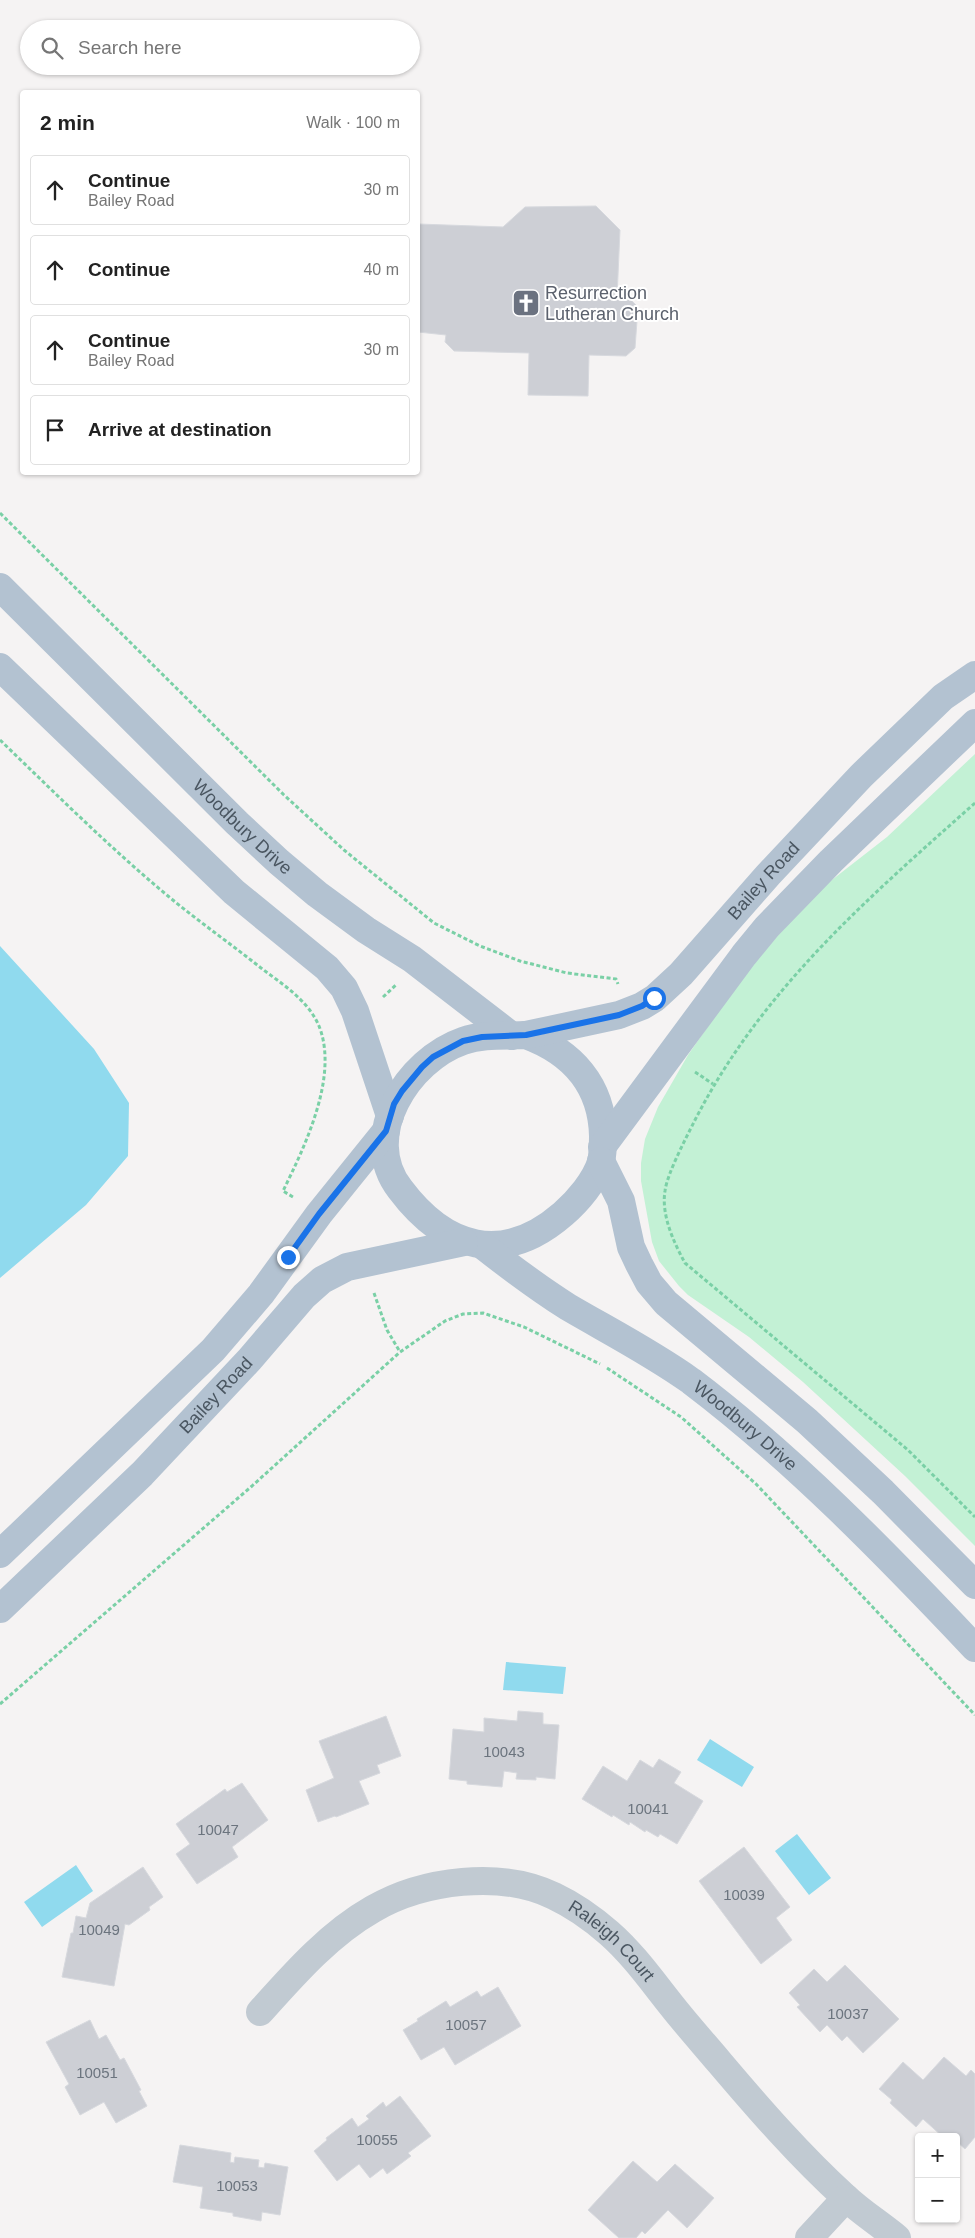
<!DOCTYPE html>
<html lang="en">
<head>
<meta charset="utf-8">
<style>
	:root { --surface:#fff; --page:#f2f2f2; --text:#222; --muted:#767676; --line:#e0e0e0 }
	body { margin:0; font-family:Helvetica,sans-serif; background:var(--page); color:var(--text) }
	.controls { position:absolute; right:15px; bottom:15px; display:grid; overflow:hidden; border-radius:5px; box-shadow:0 1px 4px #0004 }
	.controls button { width:45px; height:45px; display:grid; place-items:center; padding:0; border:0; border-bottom:1px solid var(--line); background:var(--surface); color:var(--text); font:25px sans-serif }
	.stop { position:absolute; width:15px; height:15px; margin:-11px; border:4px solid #1a73e8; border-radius:50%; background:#fff }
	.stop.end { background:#1a73e8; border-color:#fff; box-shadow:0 1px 5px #0008 }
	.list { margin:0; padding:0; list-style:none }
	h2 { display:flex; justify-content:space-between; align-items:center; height:65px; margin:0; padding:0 20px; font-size:21px }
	h2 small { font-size:16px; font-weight:400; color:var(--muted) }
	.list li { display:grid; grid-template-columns:32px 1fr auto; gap:15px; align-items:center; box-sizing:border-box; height:70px; margin:0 10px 10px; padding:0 10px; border:1px solid var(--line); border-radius:5px }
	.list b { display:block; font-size:19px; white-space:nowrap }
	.list p { margin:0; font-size:16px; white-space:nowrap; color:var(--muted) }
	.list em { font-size:16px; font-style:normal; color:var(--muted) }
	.icon { flex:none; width:28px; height:28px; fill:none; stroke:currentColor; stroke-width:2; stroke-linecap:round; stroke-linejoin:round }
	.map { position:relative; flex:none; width:975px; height:2238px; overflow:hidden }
	.search { position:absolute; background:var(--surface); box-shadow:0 1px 4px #0004; left:20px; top:20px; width:400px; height:55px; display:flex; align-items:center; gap:12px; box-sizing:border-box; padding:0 18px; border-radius:28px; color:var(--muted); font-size:19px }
	.panel { position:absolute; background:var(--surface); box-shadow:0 1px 4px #0004; left:20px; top:90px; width:400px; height:385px; border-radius:5px }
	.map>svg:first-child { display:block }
</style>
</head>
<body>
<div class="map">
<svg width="975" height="2238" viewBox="0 0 975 2238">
	<rect width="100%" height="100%" fill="#f5f3f3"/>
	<path fill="#c3f1d5" d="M 975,754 L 975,1546 L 905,1476 L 803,1382 L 749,1337 L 688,1295 L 679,1286 L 659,1261 L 652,1242 L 641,1181 L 641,1163 L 645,1139 L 658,1107 L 688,1055 L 743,976 L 798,912 L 828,883 L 887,837 Z"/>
	<path fill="#90daee" d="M 0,946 L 94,1049 L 129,1103 L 128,1156 L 86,1205 L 0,1278 Z
		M 506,1662 L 566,1667 L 563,1694 L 503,1690 Z
		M 710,1739 L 754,1767 L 742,1787 L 697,1760 Z
		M 797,1834 L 831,1878 L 809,1895 L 775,1851 Z
		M 76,1865 L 93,1891 L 42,1927 L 24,1902 Z"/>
	<path fill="#cdcfd5" stroke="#d7d9de" d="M 596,206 L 620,230 L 617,298 L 630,299 L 638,307 L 635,348 L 626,356 L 589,355 L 588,396 L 528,395 L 529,353 L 454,351 L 445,342 L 446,335 L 418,332 L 418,224 L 503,227 L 525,207 Z
		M 518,1711 L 543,1713 L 543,1724 L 559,1725 L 555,1779 L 536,1777 L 536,1780 L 516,1779 L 517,1773 L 504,1771 L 502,1787 L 467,1784 L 467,1781 L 449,1779 L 453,1729 L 484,1732 L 484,1718 L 517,1721 Z
		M 386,1716 L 401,1756 L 377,1765 L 380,1773 L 359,1781 L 369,1804 L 336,1817 L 335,1816 L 318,1822 L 306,1790 L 334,1778 L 319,1741 Z
		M 659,1759 L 681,1772 L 674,1783 L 703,1801 L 677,1844 L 660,1834 L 658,1837 L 646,1830 L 645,1832 L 630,1822 L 629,1825 L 613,1815 L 612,1817 L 582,1799 L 603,1766 L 627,1781 L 640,1760 L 653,1768 Z
		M 242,1783 L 268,1820 L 232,1847 L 238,1857 L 197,1884 L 176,1854 L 190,1844 L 176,1824 L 225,1789 L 227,1792 Z
		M 744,1847 L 790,1907 L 776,1918 L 792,1940 L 761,1964 L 699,1881 Z
		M 143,1867 L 163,1897 L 149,1907 L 150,1910 L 129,1925 L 125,1924 L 114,1986 L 62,1977 L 71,1933 L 73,1933 L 76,1916 L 86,1918 L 90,1903 Z
		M 845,1965 L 899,2019 L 863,2053 L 847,2036 L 842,2041 L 827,2025 L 820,2032 L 797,2007 L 800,2005 L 789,1993 L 814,1969 L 827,1982 Z
		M 498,1987 L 521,2026 L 455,2065 L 444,2047 L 421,2060 L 403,2030 L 418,2021 L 417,2019 L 446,2001 L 450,2007 L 477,1991 L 481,1997 Z
		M 90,2020 L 99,2039 L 106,2035 L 120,2060 L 124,2058 L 141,2090 L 139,2091 L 147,2106 L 116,2123 L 104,2102 L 80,2115 L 65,2087 L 69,2084 L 46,2042 Z
		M 944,2057 L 966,2076 L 971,2070 L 975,2074 L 975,2137 L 965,2149 L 956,2141 L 956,2137 L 951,2137 L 948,2134 L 943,2137 L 923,2119 L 916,2127 L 890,2103 L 892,2100 L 879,2089 L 903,2062 L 923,2080 Z
		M 400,2096 L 431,2136 L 408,2153 L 411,2156 L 387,2174 L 383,2168 L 370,2178 L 359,2164 L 337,2181 L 314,2151 L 327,2140 L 326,2138 L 352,2118 L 358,2127 L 369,2119 L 366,2116 L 383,2102 L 386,2107 Z
		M 180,2145 L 231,2153 L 230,2162 L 234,2163 L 235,2157 L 259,2160 L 258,2167 L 264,2168 L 265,2163 L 288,2167 L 280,2215 L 262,2212 L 261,2221 L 233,2216 L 233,2213 L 200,2208 L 203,2187 L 173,2182 Z
		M 633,2161 L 657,2182 L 675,2164 L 714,2198 L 687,2228 L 668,2210 L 645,2234 L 642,2231 L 636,2238 L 619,2238 L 588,2210 Z"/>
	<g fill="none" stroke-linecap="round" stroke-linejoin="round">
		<path stroke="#7ad0a6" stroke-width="3" stroke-dasharray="4 2.5" stroke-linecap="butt" d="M 0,513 L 284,795 L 344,850 L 434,923 L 480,946 L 520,961 L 567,973 L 616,979 L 618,984
			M 0,740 C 55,793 109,847 168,896 C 198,921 231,944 261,968 C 282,984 308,1000 319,1026 C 339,1076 305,1146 283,1191 L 293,1197
			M 975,803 C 867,899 761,990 694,1122 C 686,1138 667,1174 665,1191 C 661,1215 674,1243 685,1263 L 908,1450 L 975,1517
			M 383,997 L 397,984
			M 695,1072 L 713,1084
			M 374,1293 L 387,1330 L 400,1352
			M 607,1368 L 681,1417 L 756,1484 L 975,1715
			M 0,1704 L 252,1486 L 400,1352 L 445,1321 L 463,1314 L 483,1313 L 524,1327 L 600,1364"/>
		<g stroke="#c1cad2" stroke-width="28">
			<path id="s1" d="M 260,2012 C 294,1974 329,1934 373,1909 C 423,1880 501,1870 554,1896 C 573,1905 593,1919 609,1933 C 633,1954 652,1981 672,2006 C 687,2025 704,2044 720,2063 C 759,2109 800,2156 845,2197 C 861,2212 880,2224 897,2238"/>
			<path d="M 809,2238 L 846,2198"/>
		</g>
		<g stroke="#b3c2d1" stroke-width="28">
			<path id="s2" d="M 0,587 L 237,823 L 279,862 L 317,894 L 366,930 L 412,959 L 512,1036"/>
			<path d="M 0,667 L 234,892 L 327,968 L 344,988 L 355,1011 L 390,1116"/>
			<path d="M 526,1035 C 572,1052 602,1085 603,1136 C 603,1144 603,1154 601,1162 C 595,1181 578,1201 563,1214 C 503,1266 445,1249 400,1189 C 359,1136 408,1060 463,1041 C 483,1034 505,1036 526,1035 Z"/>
			<path id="s3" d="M 526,1035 L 619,1015 L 642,1006 L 655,998 L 681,974 L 768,875 L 861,776 L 943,697 L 975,675"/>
			<path d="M 602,1147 L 744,955 L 767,927 L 831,861 L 975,723"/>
			<path d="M 601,1161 L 621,1201 L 631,1247 L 639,1264 L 649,1283 L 666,1303 L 807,1421 L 883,1492 L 975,1585"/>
			<path id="s4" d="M 482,1245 C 510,1267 538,1288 568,1307 C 609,1331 652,1353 691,1381 C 794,1459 886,1554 975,1648"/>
			<path d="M 0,1554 L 213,1350 L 261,1294 L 319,1214 L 386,1131"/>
			<path id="s5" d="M 0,1609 L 142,1474 L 250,1359 L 304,1296 L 322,1280 L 347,1267 L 464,1242"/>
		</g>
	</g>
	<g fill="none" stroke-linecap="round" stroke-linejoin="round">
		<path stroke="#1a73e8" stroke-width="6" d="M 288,1257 L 319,1214 L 386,1131 L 394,1104 L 402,1091 L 422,1067 L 433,1057 L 463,1041 L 482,1037 L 526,1035 L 619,1015 L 642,1006 L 654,998"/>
	</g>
	<defs>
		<g id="church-square" transform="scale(1.4375)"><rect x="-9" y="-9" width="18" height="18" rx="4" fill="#6b7280" stroke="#fff"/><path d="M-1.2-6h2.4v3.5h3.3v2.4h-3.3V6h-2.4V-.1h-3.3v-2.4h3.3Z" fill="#fff"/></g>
	</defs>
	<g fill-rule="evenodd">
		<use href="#church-square" x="526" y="303"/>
	</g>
	<g text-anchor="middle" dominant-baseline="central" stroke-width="4" stroke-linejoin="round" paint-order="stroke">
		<g font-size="15" fill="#6b747e">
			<text x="504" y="1751">10043</text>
			<text x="648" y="1808">10041</text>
			<text x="218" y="1829">10047</text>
			<text x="744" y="1894">10039</text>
			<text x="99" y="1929">10049</text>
			<text x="848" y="2013">10037</text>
			<text x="466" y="2024">10057</text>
			<text x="97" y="2072">10051</text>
			<text x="377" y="2139">10055</text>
			<text x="237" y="2185">10053</text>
		</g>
		<g font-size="18" fill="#5b616d" stroke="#fff" text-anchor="start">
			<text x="545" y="293">Resurrection<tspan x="545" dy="21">Lutheran Church</tspan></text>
		</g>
		<g font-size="18" fill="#4a5661" stroke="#fff">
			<text stroke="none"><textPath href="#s2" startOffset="341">Woodbury Drive</textPath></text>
			<text stroke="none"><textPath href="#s3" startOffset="295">Bailey Road</textPath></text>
			<text stroke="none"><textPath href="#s5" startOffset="304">Bailey Road</textPath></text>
			<text stroke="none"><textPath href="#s4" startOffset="320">Woodbury Drive</textPath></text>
			<text stroke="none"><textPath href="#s1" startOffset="415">Raleigh Court</textPath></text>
		</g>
	</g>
</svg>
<div class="controls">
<button>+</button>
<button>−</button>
</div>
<div class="stop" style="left:654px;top:998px"></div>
<div class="stop end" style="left:288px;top:1257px"></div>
<div class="search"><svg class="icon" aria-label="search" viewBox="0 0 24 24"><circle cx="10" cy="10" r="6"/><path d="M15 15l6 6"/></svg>Search here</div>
<section class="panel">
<h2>2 min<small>Walk · 100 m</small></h2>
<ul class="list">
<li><svg class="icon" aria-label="ahead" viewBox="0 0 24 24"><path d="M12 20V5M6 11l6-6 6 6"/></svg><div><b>Continue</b><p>Bailey Road</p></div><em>30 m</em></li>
<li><svg class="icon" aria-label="ahead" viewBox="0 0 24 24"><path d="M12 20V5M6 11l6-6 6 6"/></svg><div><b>Continue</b></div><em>40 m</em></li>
<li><svg class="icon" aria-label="ahead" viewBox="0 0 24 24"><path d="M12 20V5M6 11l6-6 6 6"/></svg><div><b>Continue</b><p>Bailey Road</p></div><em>30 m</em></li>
<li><svg class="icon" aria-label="arrive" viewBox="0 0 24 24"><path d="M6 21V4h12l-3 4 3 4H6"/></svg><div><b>Arrive at destination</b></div></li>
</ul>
</section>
</div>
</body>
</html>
